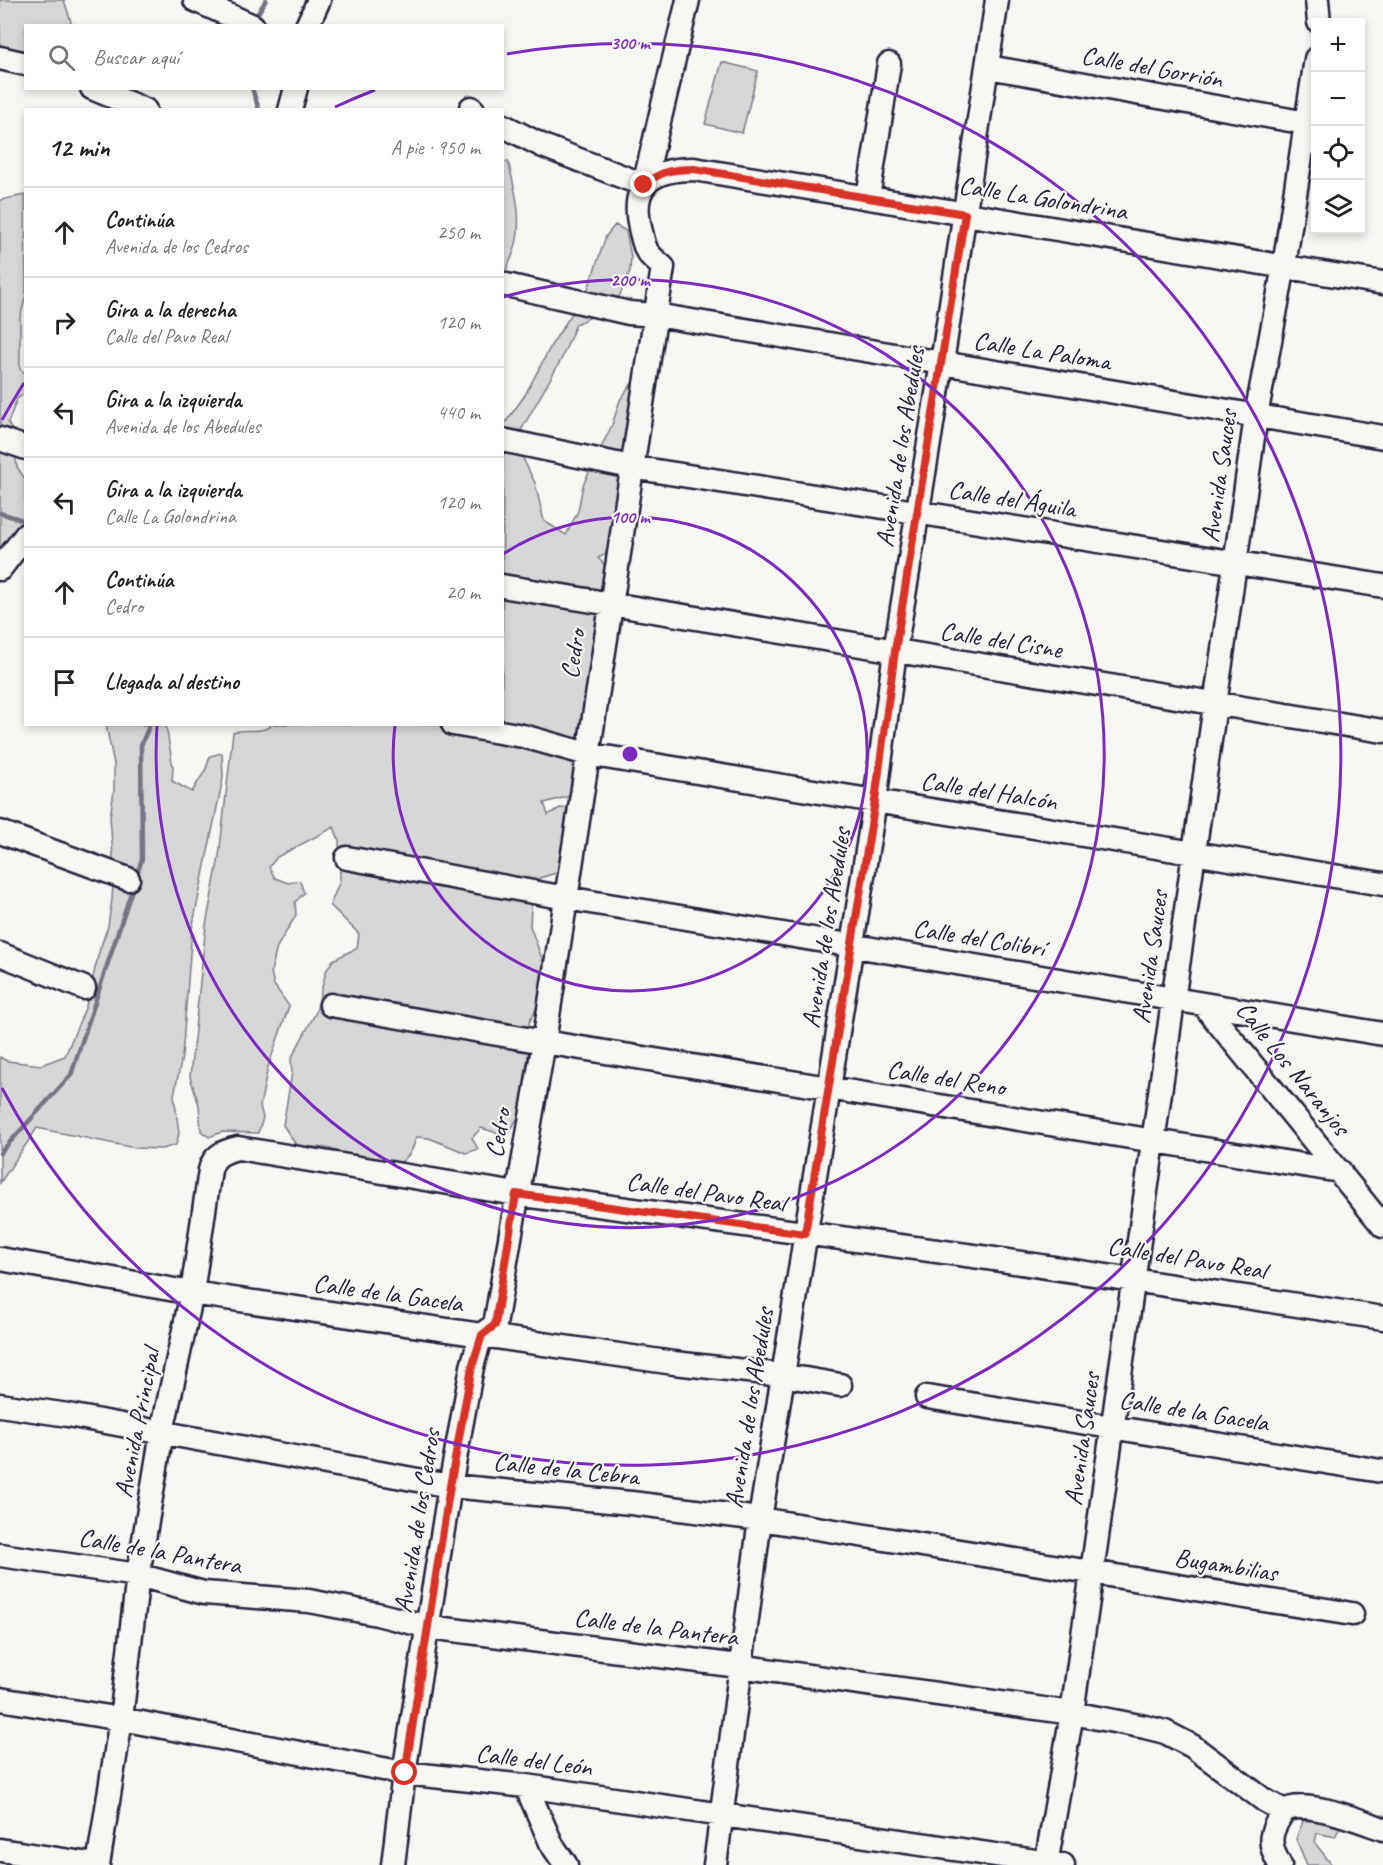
<!DOCTYPE html>
<html lang="es">
<head>
<meta charset="utf-8">
<style>
	:root { --surface:#fff; --page:#f2f2f2; --text:#222; --muted:#767676; --line:#e0e0e0 }
	body { margin:0; font-family:Caveat,sans-serif; background:var(--page); color:var(--text) }
	.controls { position:absolute; right:18px; top:18px; display:grid; overflow:hidden; border-radius:0px; box-shadow:0 3px 9px #0003 }
	.controls button { width:54px; height:54px; display:grid; place-items:center; padding:0; border:0; border-bottom:2px solid var(--line); background:var(--surface); color:var(--text); font:30px sans-serif }
	.stop { position:absolute; width:18px; height:18px; margin:-14px; border:4px solid #d93025; border-radius:50%; background:#fff }
	.stop.end { background:#d93025; border-color:#fff; box-shadow:0 2px 6px #0008 }
	.list { margin:0; padding:0; list-style:none }
	h2 { display:flex; justify-content:space-between; align-items:center; height:78px; margin:0; padding:0 24px; font-size:26px }
	h2 small { font-size:20px; font-weight:400; color:var(--muted) }
	.list li { display:grid; grid-template-columns:39px 1fr auto; gap:18px; align-items:center; box-sizing:border-box; height:90px; padding:0 24px; border-top:2px solid var(--line) }
	.list b { display:block; font-size:22px; white-space:nowrap }
	.list p { margin:0; font-size:20px; white-space:nowrap; color:var(--muted) }
	.list em { font-size:20px; font-style:normal; color:var(--muted) }
	.icon { flex:none; width:33px; height:33px; fill:none; stroke:currentColor; stroke-width:2; stroke-linecap:round; stroke-linejoin:round }
	.map { position:relative; flex:none; width:1383px; height:1865px; overflow:hidden }
	.search { position:absolute; background:var(--surface); box-shadow:0 3px 9px #0003; left:24px; top:24px; width:480px; height:66px; display:flex; align-items:center; gap:15px; box-sizing:border-box; padding:0 21px; border-radius:0px; color:var(--muted); font-size:22px }
	.panel { position:absolute; background:var(--surface); box-shadow:0 3px 9px #0003; left:24px; top:108px; width:480px; height:618px; border-radius:0px }
	.map>svg:first-child { display:block }
</style>
</head>
<body>
<div class="map">
<svg width="1383" height="1865" viewBox="0 0 1383 1865">
	<rect width="100%" height="100%" fill="#f6f6f2"/>
	<filter id="ink" filterUnits="userSpaceOnUse"><feTurbulence type="fractalNoise" baseFrequency=".0167" numOctaves="2"/><feDisplacementMap in="SourceGraphic" scale="12" xChannelSelector="R" yChannelSelector="G"/><feConvolveMatrix kernelMatrix="1 2 1 2 8 2 1 2 1" color-interpolation-filters="sRGB"/></filter>
	<g filter="url(#ink)">
		<path fill="#d7d7d7" stroke="#7c7c89" stroke-width="1.5" d="M 0,0 L 64,0 L 71,22 L 68,25 L 26,26 L 25,60 L 0,50 Z
			M 722,62 L 758,71 L 742,133 L 705,124 Z
			M 508,161 C 515,190 524,221 514,251 C 511,260 506,269 503,278 L 502,163 Z
			M 25,195 L 26,295 L 20,318 L 20,369 L 25,373 L 25,393 L 17,399 L 8,423 L 12,430 L 17,467 L 25,479 L 25,552 L 0,549 L 0,200 Z
			M 615,225 L 626,231 L 631,257 L 630,271 L 620,295 L 612,307 L 576,324 L 561,360 L 519,434 L 518,448 L 535,483 L 544,521 L 566,535 L 578,511 L 583,485 L 612,425 L 620,400 L 643,368 L 606,554 L 598,558 L 607,567 L 579,773 L 570,796 L 544,803 L 548,815 L 560,808 L 572,809 L 566,820 L 570,833 L 564,871 L 539,878 L 532,890 L 530,926 L 544,964 L 540,1001 L 529,1023 L 529,1049 L 520,1114 L 507,1136 L 481,1128 L 472,1138 L 478,1149 L 466,1153 L 429,1138 L 416,1137 C 413,1152 407,1159 394,1167 L 326,1148 L 313,1147 L 300,1151 L 283,1125 L 292,1073 L 291,1059 L 316,1012 L 326,971 L 333,960 L 357,948 L 359,934 L 330,905 L 340,881 L 339,840 L 334,827 L 277,857 L 269,867 L 275,878 L 288,883 L 300,881 L 304,893 L 295,902 L 296,915 L 277,947 L 271,972 L 274,985 L 289,1006 L 268,1067 L 260,1106 L 263,1118 L 258,1133 L 222,1132 L 209,1137 L 201,1131 L 199,1105 L 190,1077 L 206,925 L 219,857 L 233,732 C 249,728 255,734 270,727 L 270,724 L 502,724 L 503,426 L 525,395 L 552,344 L 588,289 L 606,236 Z
			M 106,725 L 166,725 L 173,768 L 172,781 L 192,792 L 206,769 L 210,756 L 222,753 L 223,778 L 192,929 L 182,1057 L 174,1095 L 179,1133 L 176,1145 L 162,1149 L 135,1148 L 37,1128 L 0,1183 L 0,1057 L 7,1061 L 41,1065 L 65,1056 L 86,1006 L 99,952 L 108,926 L 112,899 L 114,870 L 110,817 L 114,791 L 114,764 Z
			M 1328,1820 L 1342,1823 L 1335,1837 L 1317,1833 L 1315,1843 L 1332,1865 L 1307,1865 L 1296,1839 L 1303,1821 Z"/>
		<g fill="none" stroke-linecap="round" stroke-linejoin="round">
			<path stroke="#757583" stroke-width="4.5" d="M 255,18 L 266,0
				M 252,88 L 259,110
				M 0,513 L 26,521
				M 0,1153 L 71,1075 L 142,859 L 141,745 L 150,724"/>
			<g stroke="#22223b" stroke-width="27">
				<path id="minor" d="M 195,0 L 253,26
					M 1317,0 L 1319,22
					M 307,26 L 319,0
					M 0,58 L 26,64
					M 988,67 L 1307,123
					M 92,88 L 145,110
					M 471,108 L 473,110
					M 290,110 L 296,88
					M 502,125 L 543,146 L 644,185 L 688,0
					M 868,198 L 889,64
					M 502,284 L 629,313 L 656,315 L 1383,437
					M 0,439 L 26,448
					M 502,440 L 631,467 L 1383,586
					M 0,569 L 26,535
					M 502,586 L 1383,731
					M 453,724 L 523,736 L 587,754 L 1383,884
					M 0,832 L 128,879
					M 347,858 L 566,898 L 1383,1034
					M 0,954 L 84,988
					M 1203,1004 L 1383,1226
					M 331,1005 L 544,1042 L 1340,1171
					M 0,1259 L 192,1293 L 674,1363 L 782,1375 L 840,1385
					M 927,1397 L 1381,1471
					M 0,1405 L 68,1415 L 450,1486 L 631,1503 L 760,1519 L 1352,1614
					M 0,1555 L 138,1575 L 204,1593 L 309,1601 L 377,1614 L 429,1627 L 739,1666 L 1072,1713 L 1145,1727 L 1165,1732 L 1192,1746 L 1264,1800 L 1284,1811
					M 0,1699 L 121,1719 L 404,1773 L 526,1786 L 1063,1865
					M 526,1786 L 552,1845 L 566,1865
					M 1284,1811 C 1305,1798 1361,1821 1383,1829
					M 0,1850 L 96,1865
					M 98,1865 L 121,1719 L 138,1575 L 162,1432 L 192,1293 L 210,1170 C 213,1156 224,1151 238,1148 L 516,1194 L 981,1257 L 1383,1318
					M 393,1865 L 404,1773 L 450,1486 L 472,1367 L 481,1335 L 495,1325 L 544,1042 L 663,267 C 644,251 646,252 640,228 C 630,184 652,169 694,169 L 1383,283
					M 715,1865 L 760,1519 L 875,801 L 895,651 L 942,363 L 997,0
					M 1046,1865 L 1072,1713 L 1256,416 L 1284,266 L 1316,59
					M 1280,1865 C 1267,1843 1269,1832 1284,1811"/>
			</g>
			<use href="#minor" stroke="#f6f6f2" stroke-width="22"/>
		</g>
	</g>
	<g fill="none" stroke-linecap="round" stroke-linejoin="round" filter="url(#ink)">
		<path stroke="#d93025" stroke-width="8" d="M 405,1773 L 450,1486 L 472,1367 L 482,1335 L 495,1325 L 516,1194 L 805,1234 L 875,801 L 895,651 L 965,214 L 694,169 C 672,169 661,171 644,185"/>
	</g>
	<g fill="none" stroke="#7b2cbf" stroke-width="3">
		<path d="M503 554A237 237 0 1 1 395 725"/>
		<path d="M503 297A474 474 0 1 1 157 725"/>
		<path d="M2 420A711 711 0 0 1 24 383M335 107A711 711 0 0 1 375 90M507 54A711 711 0 1 1 2 1088"/>
	</g>
	<g text-anchor="middle" dominant-baseline="central" stroke-width="4.5" stroke-linejoin="round" paint-order="stroke">
		<g font-size="26" fill="#22223b" stroke="#f6f6f2">
			<text transform="translate(1152 67) rotate(10)">Calle del Gorrión</text>
			<text transform="translate(1043 198) rotate(9)">Calle La Golondrina</text>
			<text transform="translate(1042 351) rotate(9)">Calle La Paloma</text>
			<text transform="translate(900 447) rotate(-81)">Avenida de los Abedules</text>
			<text transform="translate(1219 476) rotate(-82)">Avenida Sauces</text>
			<text transform="translate(1012 499) rotate(9)">Calle del Águila</text>
			<text transform="translate(1001 640) rotate(9)">Calle del Cisne</text>
			<text transform="translate(573 654) rotate(-81)">Cedro</text>
			<text transform="translate(989 791) rotate(9)">Calle del Halcón</text>
			<text transform="translate(826 928) rotate(-81)">Avenida de los Abedules</text>
			<text transform="translate(979 938) rotate(9)">Calle del Colibrí</text>
			<text transform="translate(1150 957) rotate(-82)">Avenida Sauces</text>
			<text transform="translate(1293 1068) rotate(51)">Calle Los Naranjos</text>
			<text transform="translate(946 1078) rotate(9)">Calle del Reno</text>
			<text transform="translate(498 1133) rotate(-80)">Cedro</text>
			<text transform="translate(706 1192) rotate(8)">Calle del Pavo Real</text>
			<text transform="translate(1187 1258) rotate(9)">Calle del Pavo Real</text>
			<text transform="translate(388 1293) rotate(8)">Calle de la Gacela</text>
			<text transform="translate(749 1408) rotate(-81)">Avenida de los Abedules</text>
			<text transform="translate(1194 1411) rotate(9)">Calle de la Gacela</text>
			<text transform="translate(137 1423) rotate(-79)">Avenida Principal</text>
			<text transform="translate(1082 1439) rotate(-82)">Avenida Sauces</text>
			<text transform="translate(566 1469) rotate(6)">Calle de la Cebra</text>
			<text transform="translate(417 1521) rotate(-81)">Avenida de los Cedros</text>
			<text transform="translate(160 1551) rotate(10)">Calle de la Pantera</text>
			<text transform="translate(1226 1565) rotate(9)">Bugambilias</text>
			<text transform="translate(656 1627) rotate(7)">Calle de la Pantera</text>
			<text transform="translate(534 1760) rotate(7)">Calle del León</text>
		</g>
	</g>
	<circle cx="630" cy="754" r="9" fill="#7b2cbf" stroke="#f6f6f2" stroke-width="3"/>
	<g font-size="18" text-anchor="middle" font-weight="bold" fill="#7b2cbf" stroke="#f6f6f2" stroke-width="4.5" stroke-linejoin="round" paint-order="stroke">
		<text x="630" y="49">300 m</text>
		<text x="630" y="286">200 m</text>
		<text x="630" y="523">100 m</text>
	</g>
</svg>
<div class="controls">
<button>+</button>
<button>−</button>
<button><svg class="icon" aria-label="locate" viewBox="0 0 24 24"><circle cx="12" cy="12" r="6"/><path d="M12 2v4M12 18v4M2 12h4M18 12h4"/></svg></button>
<button><svg class="icon" aria-label="layers" viewBox="0 0 24 24"><path d="M12 4l9 5-9 5-9-5zM3 14l9 5 9-5"/></svg></button>
</div>
<div class="stop" style="left:405px;top:1773px"></div>
<div class="stop end" style="left:644px;top:185px"></div>
<div class="search"><svg class="icon" aria-label="search" viewBox="0 0 24 24"><circle cx="10" cy="10" r="6"/><path d="M15 15l6 6"/></svg>Buscar aquí</div>
<section class="panel">
<h2>12 min<small>A pie · 950 m</small></h2>
<ul class="list">
<li><svg class="icon" aria-label="ahead" viewBox="0 0 24 24"><path d="M12 20V5M6 11l6-6 6 6"/></svg><div><b>Continúa</b><p>Avenida de los Cedros</p></div><em>250 m</em></li>
<li><svg class="icon" aria-label="right" viewBox="0 0 24 24"><path d="M7 20v-9h11M14 6l5 5-5 5"/></svg><div><b>Gira a la derecha</b><p>Calle del Pavo Real</p></div><em>120 m</em></li>
<li><svg class="icon" aria-label="left" viewBox="0 0 24 24"><path d="M17 20v-9H6M10 6l-5 5 5 5"/></svg><div><b>Gira a la izquierda</b><p>Avenida de los Abedules</p></div><em>440 m</em></li>
<li><svg class="icon" aria-label="left" viewBox="0 0 24 24"><path d="M17 20v-9H6M10 6l-5 5 5 5"/></svg><div><b>Gira a la izquierda</b><p>Calle La Golondrina</p></div><em>120 m</em></li>
<li><svg class="icon" aria-label="ahead" viewBox="0 0 24 24"><path d="M12 20V5M6 11l6-6 6 6"/></svg><div><b>Continúa</b><p>Cedro</p></div><em>20 m</em></li>
<li><svg class="icon" aria-label="arrive" viewBox="0 0 24 24"><path d="M6 21V4h12l-3 4 3 4H6"/></svg><div><b>Llegada al destino</b></div></li>
</ul>
</section>
</div>
</body>
</html>
